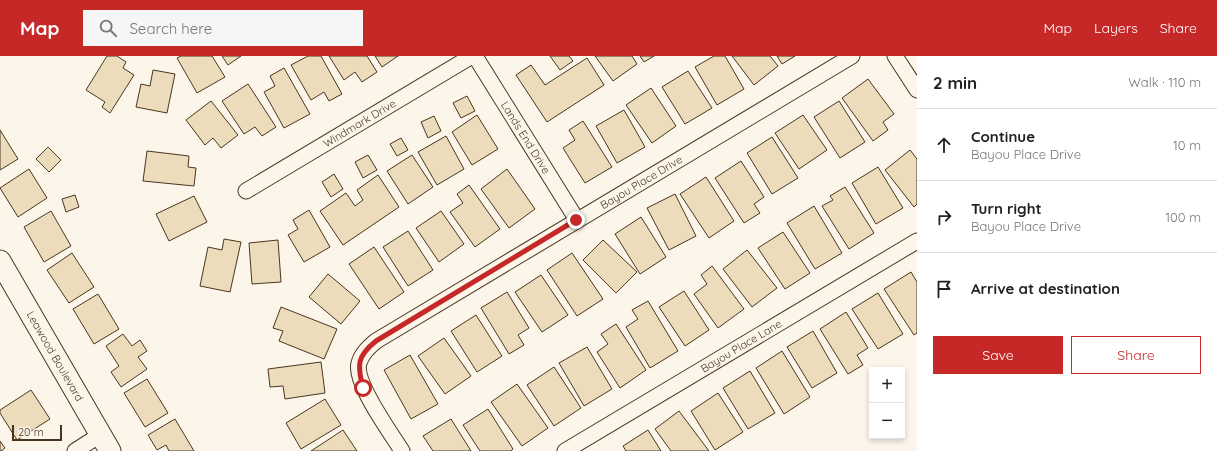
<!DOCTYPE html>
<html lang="en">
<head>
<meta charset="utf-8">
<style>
	:root { --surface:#fff; --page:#f6f6f6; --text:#222; --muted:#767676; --line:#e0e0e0; --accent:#c62828 }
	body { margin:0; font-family:Quicksand,sans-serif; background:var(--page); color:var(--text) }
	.controls { position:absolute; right:12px; bottom:12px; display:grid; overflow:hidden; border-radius:0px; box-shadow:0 2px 6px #0003 }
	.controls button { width:36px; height:36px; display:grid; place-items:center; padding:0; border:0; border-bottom:1px solid var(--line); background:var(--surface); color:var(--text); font:20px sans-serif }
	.scale { position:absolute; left:12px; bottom:10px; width:50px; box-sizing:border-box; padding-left:4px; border:2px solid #4a3520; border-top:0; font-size:11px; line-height:14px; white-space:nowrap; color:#4a3520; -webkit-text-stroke:3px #fbf6e9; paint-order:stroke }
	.stop { position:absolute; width:12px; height:12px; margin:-9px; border:3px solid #c62828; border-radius:50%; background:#fff }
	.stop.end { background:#c62828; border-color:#fff; box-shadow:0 1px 4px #0008 }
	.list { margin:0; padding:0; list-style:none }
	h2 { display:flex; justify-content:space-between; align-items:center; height:52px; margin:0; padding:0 16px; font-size:17px }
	h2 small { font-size:13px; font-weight:400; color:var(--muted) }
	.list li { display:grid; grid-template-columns:26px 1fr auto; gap:12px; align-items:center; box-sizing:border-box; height:72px; padding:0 16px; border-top:1px solid var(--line) }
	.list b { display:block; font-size:15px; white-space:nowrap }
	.list p { margin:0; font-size:13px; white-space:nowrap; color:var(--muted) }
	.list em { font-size:13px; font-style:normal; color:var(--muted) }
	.actions { display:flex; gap:8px; padding:12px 16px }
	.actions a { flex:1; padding:9px 0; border:1px solid var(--accent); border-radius:0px; text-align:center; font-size:14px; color:var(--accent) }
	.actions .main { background:var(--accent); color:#fff }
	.icon { flex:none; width:22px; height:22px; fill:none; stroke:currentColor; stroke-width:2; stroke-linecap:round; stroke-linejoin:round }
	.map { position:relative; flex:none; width:917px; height:395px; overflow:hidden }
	header { display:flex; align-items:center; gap:24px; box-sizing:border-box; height:56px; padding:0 20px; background:var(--accent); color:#fff }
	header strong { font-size:19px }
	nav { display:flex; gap:22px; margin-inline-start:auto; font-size:14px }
	.search { width:280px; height:36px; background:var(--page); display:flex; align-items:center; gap:10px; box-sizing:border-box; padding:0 14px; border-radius:0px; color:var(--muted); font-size:15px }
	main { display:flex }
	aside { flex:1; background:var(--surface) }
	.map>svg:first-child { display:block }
</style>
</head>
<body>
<header>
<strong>Map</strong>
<div class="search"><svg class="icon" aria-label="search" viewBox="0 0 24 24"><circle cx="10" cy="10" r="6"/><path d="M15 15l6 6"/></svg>Search here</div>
<nav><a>Map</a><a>Layers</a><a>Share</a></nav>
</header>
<main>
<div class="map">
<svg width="917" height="395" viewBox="0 0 917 395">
	<rect width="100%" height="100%" fill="#fbf6e9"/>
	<path fill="#ecdcbc" stroke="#4a3520" d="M 107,0 L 117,0 L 126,6 L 123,12 L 134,19 L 110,57 L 102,51 L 105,46 L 86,34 Z
		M 181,0 L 212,0 L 225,21 L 197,37 L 177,2 Z
		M 222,0 L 241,0 L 228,9 Z
		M 308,0 L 321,0 L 342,38 L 329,45 L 324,36 L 311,44 L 291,9 Z
		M 329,0 L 367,0 L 377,16 L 362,26 L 355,16 L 344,24 Z
		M 375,0 L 398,0 L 382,11 Z
		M 550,0 L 569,0 L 573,5 L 560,14 Z
		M 595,0 L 632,0 L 637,8 L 613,25 Z
		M 640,0 L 654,0 L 644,6 Z
		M 714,0 L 725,0 L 744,33 L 717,49 L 695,11 Z
		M 732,0 L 770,0 L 778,10 L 754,29 Z
		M 777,0 L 795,0 L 782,8 Z
		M 587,2 L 604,29 L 547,66 L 516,19 L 531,9 L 545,29 Z
		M 284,12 L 310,58 L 284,72 L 264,36 L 275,30 L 270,20 Z
		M 153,14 L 175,18 L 167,57 L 136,51 L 141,28 L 150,30 Z
		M 688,15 L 712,52 L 685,68 L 662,31 Z
		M 868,23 L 894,58 L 883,66 L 888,74 L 873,85 L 842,42 Z
		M 248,28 L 276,71 L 262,80 L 255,71 L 244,78 L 222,45 Z
		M 651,32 L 676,70 L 652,87 L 626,49 Z
		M 467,40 L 475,55 L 461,62 L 453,47 Z
		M 211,45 L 238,79 L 221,92 L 213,82 L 205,89 L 186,64 Z
		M 839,45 L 865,86 L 840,102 L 814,61 Z
		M 624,54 L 645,91 L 617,107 L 596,70 Z
		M 477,59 L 498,93 L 472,109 L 452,76 Z
		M 803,59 L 827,94 L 799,113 L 775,77 Z
		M 434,60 L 441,75 L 428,82 L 421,66 Z
		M 583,65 L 612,111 L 585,127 L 563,92 L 575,84 L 569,74 Z
		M 0,74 L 18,103 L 0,114 Z
		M 446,80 L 464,113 L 437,129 L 418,96 Z
		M 772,81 L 798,122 L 772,138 L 747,97 Z
		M 401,82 L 408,94 L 397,100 L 390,88 Z
		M 48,91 L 61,104 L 49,116 L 36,103 Z
		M 910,94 L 917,103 L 917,148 L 914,151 L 885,114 Z
		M 147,95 L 189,100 L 188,111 L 196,112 L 194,130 L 143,125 Z
		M 368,99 L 377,114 L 363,122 L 355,106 Z
		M 412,99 L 433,131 L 408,148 L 387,115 Z
		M 741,105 L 764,141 L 754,148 L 760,157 L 744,167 L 715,122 Z
		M 878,111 L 903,152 L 876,168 L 852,127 Z
		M 29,113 L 47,142 L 18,161 L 0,132 Z
		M 507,113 L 535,153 L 509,172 L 481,133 Z
		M 334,118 L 343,133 L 331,141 L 322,126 Z
		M 378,119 L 399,151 L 343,189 L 320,155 L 346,137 L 355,150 L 363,144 L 357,134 Z
		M 706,121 L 734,165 L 709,182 L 680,138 Z
		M 469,129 L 500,173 L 475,191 L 450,156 L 463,147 L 457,138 Z
		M 845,131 L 874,177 L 849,193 L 822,150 L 833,144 L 830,140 Z
		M 675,138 L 696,180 L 669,194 L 647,152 Z
		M 75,139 L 79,151 L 66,156 L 62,143 Z
		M 194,140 L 207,166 L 169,185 L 156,158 Z
		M 814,150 L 842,197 L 815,213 L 787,167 Z
		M 309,154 L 330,191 L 304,206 L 288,179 L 298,173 L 293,164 Z
		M 51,155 L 71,190 L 44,206 L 24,171 Z
		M 441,155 L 464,188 L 439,206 L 416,172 Z
		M 641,161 L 666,201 L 640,218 L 615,178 Z
		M 408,175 L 433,214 L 408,230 L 383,191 Z
		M 783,176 L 810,217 L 785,233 L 758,192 Z
		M 224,183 L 241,186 L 230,236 L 200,230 L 208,191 L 222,194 Z
		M 278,184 L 281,226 L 252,228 L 249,187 Z
		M 603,184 L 637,216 L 616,237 L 583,204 Z
		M 374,191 L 404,236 L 379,253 L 349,208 Z
		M 747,194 L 777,232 L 752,251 L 723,213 Z
		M 72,197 L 94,231 L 69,247 L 47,214 Z
		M 572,197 L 603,243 L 577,260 L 547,214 Z
		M 712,210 L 744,253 L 718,272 L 694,238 L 707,228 L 701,219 Z
		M 911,216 L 917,226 L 917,277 L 914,279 L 884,233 Z
		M 328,218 L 360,245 L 341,268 L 309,241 Z
		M 541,219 L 568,259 L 542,276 L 515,236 Z
		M 684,235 L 709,274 L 685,290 L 659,251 Z
		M 507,236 L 529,272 L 518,279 L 524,289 L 509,298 L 481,252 Z
		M 878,237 L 903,278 L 878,293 L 852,253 Z
		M 98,238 L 119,273 L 94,288 L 73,253 Z
		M 648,245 L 678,295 L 650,312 L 626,271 L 638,263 L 632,254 Z
		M 281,251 L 337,273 L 324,303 L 279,285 L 283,275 L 273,272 Z
		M 846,256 L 868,292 L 857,299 L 863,309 L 848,318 L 820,273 Z
		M 476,259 L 502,300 L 477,316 L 451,275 Z
		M 616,268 L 646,314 L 620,332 L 597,296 L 608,288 L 601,278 Z
		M 813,275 L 837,317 L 812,332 L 787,291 Z
		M 123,278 L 132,290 L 140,284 L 147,295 L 138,301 L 147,313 L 121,331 L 111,316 L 119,310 L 106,290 Z
		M 444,282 L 471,320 L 445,338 L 418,300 Z
		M 587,291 L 612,333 L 584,350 L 559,307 Z
		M 782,295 L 810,341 L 784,358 L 756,312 Z
		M 410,299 L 438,348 L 411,363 L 384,314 Z
		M 321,306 L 325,337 L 285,343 L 283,330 L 270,331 L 268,313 Z
		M 554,311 L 581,352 L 554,370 L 527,329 Z
		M 750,315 L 775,357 L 748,373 L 723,332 Z
		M 147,323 L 168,357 L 145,371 L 124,337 Z
		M 517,328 L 548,372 L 522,390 L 491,346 Z
		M 31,334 L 50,363 L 17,384 L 0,357 L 0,354 Z
		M 718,337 L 743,376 L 715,394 L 691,355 Z
		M 325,343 L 341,369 L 301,393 L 286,367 Z
		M 488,353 L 513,393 L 511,395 L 480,395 L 463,369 Z
		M 679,355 L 709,395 L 671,395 L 655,373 Z
		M 175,363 L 194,395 L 169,395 L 166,389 L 157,394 L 148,379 Z
		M 451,363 L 471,395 L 433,395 L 423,380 Z
		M 343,374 L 357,395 L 311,395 Z
		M 648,374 L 661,395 L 626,395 L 623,390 Z
		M 0,385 L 5,392 L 1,395 L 0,395 Z"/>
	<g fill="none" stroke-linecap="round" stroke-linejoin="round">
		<g stroke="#4a3520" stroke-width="17">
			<g id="street">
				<path id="s1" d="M 475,0 L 577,164"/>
				<path d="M 895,0 L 917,34"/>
				<path id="s2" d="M 246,135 L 472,0"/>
				<path d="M 75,395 L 100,379"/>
				<path id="s3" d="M 402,395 C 391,377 353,326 359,307 C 362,297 369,291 376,285 L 852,0"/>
				<path id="s4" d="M 565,395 L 917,185"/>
			</g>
		</g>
		<g stroke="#4a3520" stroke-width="23">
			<g id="secondary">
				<path id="s5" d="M 0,205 L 110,395"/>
			</g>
		</g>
		<use href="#street" stroke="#fbf6e9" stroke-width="15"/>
		<use href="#secondary" stroke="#fbf6e9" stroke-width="21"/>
	</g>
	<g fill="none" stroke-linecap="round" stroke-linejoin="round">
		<path stroke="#c62828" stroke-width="5" d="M 363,332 C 357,309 357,300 376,285 L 576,164"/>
	</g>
	<g text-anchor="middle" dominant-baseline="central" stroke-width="3" stroke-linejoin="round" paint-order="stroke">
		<g font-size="11" fill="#4a3520" stroke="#fbf6e9">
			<text stroke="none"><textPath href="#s2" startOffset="132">Windmark Drive</textPath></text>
			<text stroke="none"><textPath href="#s1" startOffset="96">Lands End Drive</textPath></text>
			<text stroke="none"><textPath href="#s3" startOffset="437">Bayou Place Drive</textPath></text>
			<text stroke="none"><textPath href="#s4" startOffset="205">Bayou Place Lane</textPath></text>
			<text stroke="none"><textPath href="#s5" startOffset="110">Leawood Boulevard</textPath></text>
		</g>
	</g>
</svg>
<div class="controls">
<button>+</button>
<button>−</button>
</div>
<div class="scale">20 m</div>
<div class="stop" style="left:363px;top:332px"></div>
<div class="stop end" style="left:576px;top:164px"></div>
</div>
<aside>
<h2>2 min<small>Walk · 110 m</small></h2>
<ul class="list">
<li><svg class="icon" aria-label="ahead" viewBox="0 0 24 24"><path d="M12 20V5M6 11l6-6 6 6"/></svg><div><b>Continue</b><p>Bayou Place Drive</p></div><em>10 m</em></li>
<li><svg class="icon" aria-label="right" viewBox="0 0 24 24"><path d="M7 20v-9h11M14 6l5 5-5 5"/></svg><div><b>Turn right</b><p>Bayou Place Drive</p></div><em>100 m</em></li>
<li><svg class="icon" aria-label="arrive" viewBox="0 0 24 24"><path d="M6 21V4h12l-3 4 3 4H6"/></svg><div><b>Arrive at destination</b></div></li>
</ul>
<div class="actions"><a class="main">Save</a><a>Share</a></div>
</aside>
</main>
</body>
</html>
